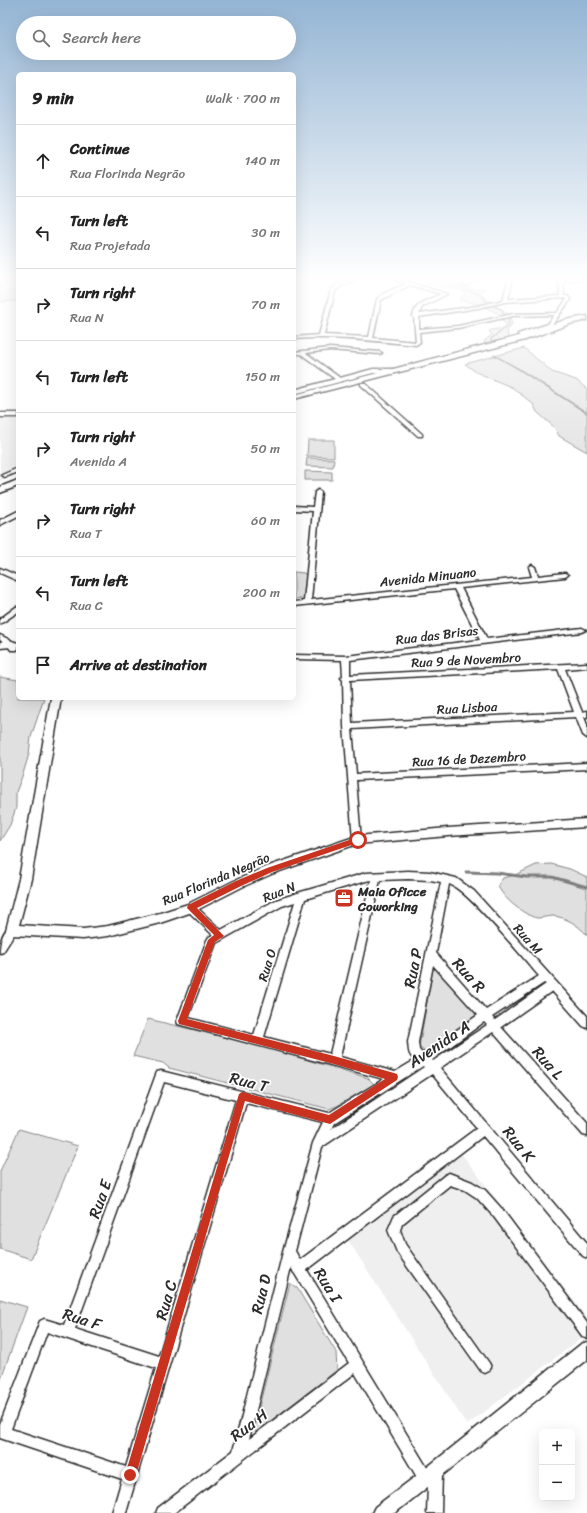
<!DOCTYPE html>
<html lang="en">
<head>
<meta charset="utf-8">
<style>
	:root { --surface:#fff; --page:#f2f2f2; --text:#222; --muted:#767676; --line:#e0e0e0 }
	body { margin:0; font-family:Sriracha,sans-serif; background:var(--page); color:var(--text) }
	.controls { position:absolute; right:12px; bottom:12px; display:grid; overflow:hidden; border-radius:6px; box-shadow:0 4px 16px #0002 }
	.controls button { width:36px; height:36px; display:grid; place-items:center; padding:0; border:0; border-bottom:1px solid var(--line); background:var(--surface); color:var(--text); font:20px sans-serif }
	.stop { position:absolute; width:12px; height:12px; margin:-9px; border:3px solid #c8321e; border-radius:50%; background:#fff }
	.stop.end { background:#c8321e; border-color:#fff; box-shadow:0 1px 4px #0008 }
	.list { margin:0; padding:0; list-style:none }
	h2 { display:flex; justify-content:space-between; align-items:center; height:52px; margin:0; padding:0 16px; font-size:17px }
	h2 small { font-size:13px; font-weight:400; color:var(--muted) }
	.list li { display:grid; grid-template-columns:26px 1fr auto; gap:12px; align-items:center; box-sizing:border-box; height:72px; padding:0 16px; border-top:1px solid var(--line) }
	.list b { display:block; font-size:15px; white-space:nowrap }
	.list p { margin:0; font-size:13px; white-space:nowrap; color:var(--muted) }
	.list em { font-size:13px; font-style:normal; color:var(--muted) }
	.icon { flex:none; width:22px; height:22px; fill:none; stroke:currentColor; stroke-width:2; stroke-linecap:round; stroke-linejoin:round }
	.map { position:relative; flex:none; width:587px; height:1513px; overflow:hidden }
	.search { position:absolute; background:var(--surface); box-shadow:0 4px 16px #0002; left:16px; top:16px; width:280px; height:44px; display:flex; align-items:center; gap:10px; box-sizing:border-box; padding:0 14px; border-radius:22px; color:var(--muted); font-size:15px }
	.panel { position:absolute; background:var(--surface); box-shadow:0 4px 16px #0002; left:16px; top:72px; width:280px; height:628px; border-radius:6px }
	.map>svg:first-child { display:block }
</style>
</head>
<body>
<div class="map">
<svg width="587" height="1513" viewBox="0 0 587 1513">
	<rect width="100%" height="100%" fill="#fff"/>
	<filter id="ink" filterUnits="userSpaceOnUse"><feTurbulence type="fractalNoise" baseFrequency=".025" numOctaves="2"/><feDisplacementMap in="SourceGraphic" scale="8" xChannelSelector="R" yChannelSelector="G"/><feConvolveMatrix kernelMatrix="1 2 1 2 8 2 1 2 1" color-interpolation-filters="sRGB"/></filter>
	<g filter="url(#ink)">
		<path fill="#efefef" d="M 0,417 L 18,417 L 18,473 L 0,481 Z
			M 461,1153 L 587,1318 L 587,1334 L 467,1425 L 348,1240 Z"/>
		<path fill="#e0e0e0" stroke="#868686" d="M 0,277 L 18,277 L 18,301 L 0,302 Z
			M 421,277 L 441,277 L 474,290 L 485,288 L 479,293 C 484,297 488,300 492,303 C 502,311 509,309 512,324 L 507,332 L 509,340 L 487,346 L 484,342 L 485,340 L 492,335 L 489,331 C 496,328 501,330 507,326 L 502,320 L 503,316 L 481,305 L 460,300 L 466,292 L 451,287 L 449,288 L 423,282 L 427,280 Z
			M 524,348 L 552,372 L 576,380 L 587,389 L 587,452 L 559,436 L 555,428 L 537,412 L 533,404 L 513,388 L 476,372 L 465,364 Z
			M 308,440 L 334,440 L 334,457 L 307,456 Z
			M 307,458 L 334,459 L 333,467 L 306,466 Z
			M 305,471 L 332,472 L 332,480 L 305,480 Z
			M 294,572 L 304,573 L 307,577 L 305,596 L 302,598 L 294,599 Z
			M 0,677 L 18,680 L 18,698 L 44,698 L 31,737 L 29,754 L 23,774 L 16,792 L 16,808 L 10,825 L 0,841 Z
			M 551,864 L 570,869 L 587,877 L 587,935 C 578,925 566,917 553,916 C 548,916 542,918 537,918 C 525,916 501,897 498,885 L 503,878 L 515,875 L 536,865 Z
			M 433,969 L 438,970 L 475,1012 L 476,1016 L 425,1052 L 419,1047 Z
			M 148,1019 L 257,1045 L 368,1078 L 374,1084 L 337,1106 L 329,1109 L 169,1068 L 163,1063 L 133,1056 Z
			M 19,1129 L 78,1146 L 31,1259 L 0,1249 L 0,1171 Z
			M 290,1283 L 297,1288 L 336,1352 L 337,1370 L 256,1432 L 254,1427 Z
			M 0,1299 L 27,1307 L 0,1381 Z"/>
		<g fill="none" stroke-linecap="round" stroke-linejoin="round">
			<path stroke="#7e7e7e" stroke-width="1.5" d="M 427,277 L 479,294 L 490,305 L 501,309 L 509,321 L 508,326 L 491,339 L 491,343
				M 0,283 L 18,281
				M 494,355 L 517,368 L 587,413"/>
			<path stroke="#7e7e7e" stroke-width="3" d="M 466,872 L 497,873 L 526,877 L 552,877 L 587,887"/>
			<g stroke="#2b2b2b" stroke-width="3">
				<path id="minor" d="M 357,277 L 363,277 L 341,286 L 335,291 L 324,335 L 369,337 L 377,299 L 385,293 L 406,284 L 403,282 L 405,281 L 447,294 L 422,307 L 419,314 L 478,306 L 503,300 L 509,277 L 513,277 L 508,299 L 560,296 L 559,280 L 558,279 L 559,277 L 587,278 L 587,280 L 563,280 L 564,296 L 568,296 L 570,300 L 552,325 L 553,329 L 549,329 L 548,327 L 520,336 L 518,335 L 518,334 L 548,324 L 554,315 L 513,316 L 458,328 L 419,332 L 420,342 L 416,345 C 375,341 335,336 294,339 L 294,337 L 319,335 L 331,290 L 337,284 ZM 410,285 L 441,294 C 432,298 420,301 415,310 C 414,312 414,314 413,316 L 414,317 L 416,342 L 373,338 L 381,300 ZM 565,298 L 566,300 L 557,313 L 513,314 L 458,326 L 419,329 L 419,317 L 478,308 L 505,302 Z
					M 392,277 L 397,277 L 402,281 L 398,282 Z
					M 409,277 L 420,277 L 403,280 L 401,279 Z
					M 476,277 L 481,277 L 465,286 L 461,285 Z
					M 330,348 L 380,352 L 382,353 L 380,354 L 330,350 L 306,353 L 340,378 L 373,369 L 394,369 L 397,371 L 394,373 L 373,373 L 294,394 L 294,390 L 335,379 L 301,354 L 294,354 L 294,352 Z
					M 361,383 L 365,383 L 422,434 L 422,436 L 418,436 L 361,385 Z
					M 0,413 L 18,413 L 18,417 L 0,417 Z
					M 18,468 L 18,472 L 5,477 L 2,475 Z
					M 318,490 L 321,492 L 311,600 L 532,577 L 529,567 L 532,565 L 535,567 L 538,576 L 565,573 L 568,575 L 565,577 L 461,588 L 487,639 L 582,628 L 586,630 L 582,632 L 350,660 L 350,675 L 587,663 L 587,667 L 565,669 L 582,712 L 587,711 L 587,717 L 584,717 L 587,725 L 587,738 L 583,735 L 576,717 L 352,729 L 356,774 L 587,763 L 587,769 L 356,780 L 361,840 L 360,842 L 357,843 L 354,842 L 353,840 L 344,726 L 343,680 L 341,678 L 343,676 L 342,660 L 294,659 L 294,655 L 346,656 L 480,640 L 454,589 L 294,606 L 294,602 L 304,601 L 313,511 L 294,510 L 294,506 L 313,507 L 315,492 ZM 558,669 L 574,712 L 352,723 L 350,680 Z
					M 18,511 L 18,516 L 0,525 L 0,520 Z
					M 0,568 L 18,576 L 18,581 L 0,573 Z
					M 16,607 L 18,607 L 18,612 L 0,624 L 0,619 Z
					M 0,635 L 14,642 L 18,648 L 17,650 L 11,650 L 8,646 L 0,640 Z
					M 408,871 L 430,872 L 456,878 L 474,891 L 587,1016 L 587,1028 L 583,1026 L 552,991 L 501,1027 L 587,1123 L 587,1136 L 583,1135 L 493,1032 L 440,1068 L 587,1243 L 587,1258 L 583,1256 L 483,1136 L 307,1270 L 429,1471 L 430,1467 L 435,1465 L 440,1467 L 442,1472 L 441,1513 L 427,1513 L 428,1485 L 426,1486 L 421,1484 L 355,1373 L 174,1513 L 156,1513 L 158,1508 L 233,1451 L 283,1252 L 313,1143 L 323,1122 L 246,1103 L 126,1513 L 112,1513 L 122,1479 L 0,1438 L 0,1424 L 40,1321 L 44,1319 L 64,1325 L 157,1072 L 161,1071 L 329,1113 L 384,1079 L 178,1024 L 177,1021 L 207,940 L 209,937 L 213,935 L 188,911 L 186,908 L 188,905 L 191,904 L 194,905 L 221,930 L 276,900 L 301,892 L 366,873 ZM 408,879 L 430,880 L 441,882 L 408,1042 C 409,1050 408,1055 415,1060 L 395,1072 L 340,1057 L 380,880 ZM 371,880 L 330,1054 L 264,1037 L 305,899 L 366,881 ZM 449,884 C 466,888 524,959 539,976 L 486,1010 L 436,953 ZM 295,902 L 254,1035 L 188,1018 L 216,943 L 282,906 ZM 433,965 L 478,1015 L 423,1054 L 419,1050 L 418,1042 ZM 544,983 L 546,984 L 495,1020 L 492,1017 ZM 484,1022 L 487,1025 L 433,1061 L 432,1060 ZM 423,1066 L 424,1067 L 331,1129 L 334,1123 ZM 432,1074 L 477,1128 L 300,1260 L 295,1251 L 322,1147 ZM 164,1082 L 236,1100 L 159,1356 L 75,1329 ZM 291,1267 L 294,1273 L 295,1274 L 349,1363 L 249,1439 ZM 47,1332 L 156,1368 L 126,1467 L 11,1429 Z
					M 12,926 L 15,927 L 17,930 L 3,952 L 0,953 C 0,944 2,930 12,926 Z
					M 449,1173 L 472,1182 L 485,1190 L 502,1209 L 587,1323 L 587,1339 L 583,1337 L 494,1217 L 477,1198 L 465,1190 L 450,1185 L 402,1224 L 400,1230 L 405,1244 L 489,1363 L 491,1367 L 489,1371 L 485,1373 L 481,1371 L 397,1252 L 388,1230 L 394,1216 L 445,1175 Z"/>
			</g>
			<g stroke="#2b2b2b" stroke-width="3">
				<path id="tertiary" d="M 11,641 L 18,643 L 18,649 L 11,647 L 0,648 L 0,642 Z
					M 51,698 L 61,698 L 31,879 L 19,925 L 83,929 L 108,926 L 160,913 L 188,904 L 234,881 L 266,867 L 357,836 L 448,828 L 587,819 L 587,827 L 448,836 L 357,844 L 274,873 L 242,887 L 195,911 L 160,923 L 108,936 L 83,939 L 12,935 L 8,934 L 6,930 L 19,879 Z
					M 587,1342 L 587,1360 L 395,1513 L 372,1513 L 375,1507 L 420,1473 L 581,1344 Z"/>
			</g>
			<g stroke="#2b2b2b" stroke-width="3">
				<path id="primary" d="M 587,316 L 587,320 L 570,324 L 525,340 L 294,399 L 294,395 L 519,336 L 565,320 Z
					M 18,480 L 18,486 L 0,493 L 0,487 Z"/>
			</g>
			<use href="#minor" fill="#fff" fill-rule="evenodd"/>
			<use href="#tertiary" fill="#fff" fill-rule="evenodd"/>
			<use href="#primary" fill="#fff" fill-rule="evenodd"/>
		</g>
	</g>
	<linearGradient id="sky" x2="0" y2="1"><stop stop-color="#94b5d4"/><stop offset="0.57" stop-color="#fff"/><stop offset="1" stop-color="#fff" stop-opacity="0"/></linearGradient>
	<rect width="587" height="489" fill="url(#sky)"/>
	<path fill="#c8321e" d="M 358,837 L 360,838 L 360,842 L 272,872 L 241,886 L 197,908 L 224,936 L 215,942 L 187,1019 L 334,1056 L 394,1073 L 397,1074 L 398,1077 L 397,1080 L 330,1124 L 245,1101 L 136,1475 L 134,1479 L 130,1481 L 126,1479 L 125,1475 L 239,1094 L 242,1092 L 329,1115 L 385,1079 L 334,1064 L 179,1024 L 178,1021 L 208,940 L 214,935 L 187,908 L 188,905 L 236,881 L 267,868 Z"/>
	<defs>
		<g id="office-square" transform="scale(1)"><rect x="-9" y="-9" width="18" height="18" rx="4" fill="#c8321e" stroke="#fff"/><path d="M-6-3h4V-5.5h4V-3h4V5H-6ZM-1-4.5V-3h2v-1.5ZM-6 0V1H6V0Z" fill="#fff"/></g>
	</defs>
	<g fill-rule="evenodd">
		<use href="#office-square" x="344" y="898"/>
	</g>
	<g text-anchor="middle" dominant-baseline="central" stroke-width="3.5" stroke-linejoin="round" paint-order="stroke">
		<g font-size="13" fill="#2b2b2b" stroke="#fff">
			<text transform="translate(428 577) rotate(-6)">Avenida Minuano</text>
			<text transform="translate(437 635) rotate(-7)">Rua das Brisas</text>
			<text transform="translate(466 660) rotate(-3)">Rua 9 de Novembro</text>
			<text transform="translate(467 708) rotate(-3)">Rua Lisboa</text>
			<text transform="translate(469 759) rotate(-3)">Rua 16 de Dezembro</text>
			<text transform="translate(216 879) rotate(-23)">Rua Florinda Negrão</text>
			<text transform="translate(279 892) rotate(-22)">Rua N</text>
			<text transform="translate(528 939) rotate(48)">Rua M</text>
			<text transform="translate(267 965) rotate(-73)">Rua O</text>
		</g>
		<g font-size="13" font-weight="bold" fill="#2b2b2b" stroke="#fff" text-anchor="start">
			<text x="358" y="891">Maia Oficce<tspan x="358" dy="15">Coworking</tspan></text>
		</g>
		<g font-size="16" fill="#2b2b2b" stroke="#fff">
			<text transform="translate(413 968) rotate(-78)">Rua P</text>
			<text transform="translate(469 975) rotate(48)">Rua R</text>
			<text transform="translate(439 1044) rotate(-34)">Avenida A</text>
			<text transform="translate(548 1063) rotate(49)">Rua L</text>
			<text transform="translate(249 1082) rotate(14)">Rua T</text>
			<text transform="translate(519 1144) rotate(51)">Rua K</text>
			<text transform="translate(100 1199) rotate(-70)">Rua E</text>
			<text transform="translate(328 1285) rotate(58)">Rua I</text>
			<text transform="translate(261 1294) rotate(-76)">Rua D</text>
			<text transform="translate(166 1300) rotate(-74)">Rua C</text>
			<text transform="translate(82 1319) rotate(18)">Rua F</text>
			<text transform="translate(249 1425) rotate(-37)">Rua H</text>
		</g>
	</g>
</svg>
<div class="controls">
<button>+</button>
<button>−</button>
</div>
<div class="stop" style="left:358px;top:840px"></div>
<div class="stop end" style="left:130px;top:1475px"></div>
<div class="search"><svg class="icon" aria-label="search" viewBox="0 0 24 24"><circle cx="10" cy="10" r="6"/><path d="M15 15l6 6"/></svg>Search here</div>
<section class="panel">
<h2>9 min<small>Walk · 700 m</small></h2>
<ul class="list">
<li><svg class="icon" aria-label="ahead" viewBox="0 0 24 24"><path d="M12 20V5M6 11l6-6 6 6"/></svg><div><b>Continue</b><p>Rua Florinda Negrão</p></div><em>140 m</em></li>
<li><svg class="icon" aria-label="left" viewBox="0 0 24 24"><path d="M17 20v-9H6M10 6l-5 5 5 5"/></svg><div><b>Turn left</b><p>Rua Projetada</p></div><em>30 m</em></li>
<li><svg class="icon" aria-label="right" viewBox="0 0 24 24"><path d="M7 20v-9h11M14 6l5 5-5 5"/></svg><div><b>Turn right</b><p>Rua N</p></div><em>70 m</em></li>
<li><svg class="icon" aria-label="left" viewBox="0 0 24 24"><path d="M17 20v-9H6M10 6l-5 5 5 5"/></svg><div><b>Turn left</b></div><em>150 m</em></li>
<li><svg class="icon" aria-label="right" viewBox="0 0 24 24"><path d="M7 20v-9h11M14 6l5 5-5 5"/></svg><div><b>Turn right</b><p>Avenida A</p></div><em>50 m</em></li>
<li><svg class="icon" aria-label="right" viewBox="0 0 24 24"><path d="M7 20v-9h11M14 6l5 5-5 5"/></svg><div><b>Turn right</b><p>Rua T</p></div><em>60 m</em></li>
<li><svg class="icon" aria-label="left" viewBox="0 0 24 24"><path d="M17 20v-9H6M10 6l-5 5 5 5"/></svg><div><b>Turn left</b><p>Rua C</p></div><em>200 m</em></li>
<li><svg class="icon" aria-label="arrive" viewBox="0 0 24 24"><path d="M6 21V4h12l-3 4 3 4H6"/></svg><div><b>Arrive at destination</b></div></li>
</ul>
</section>
</div>
</body>
</html>
